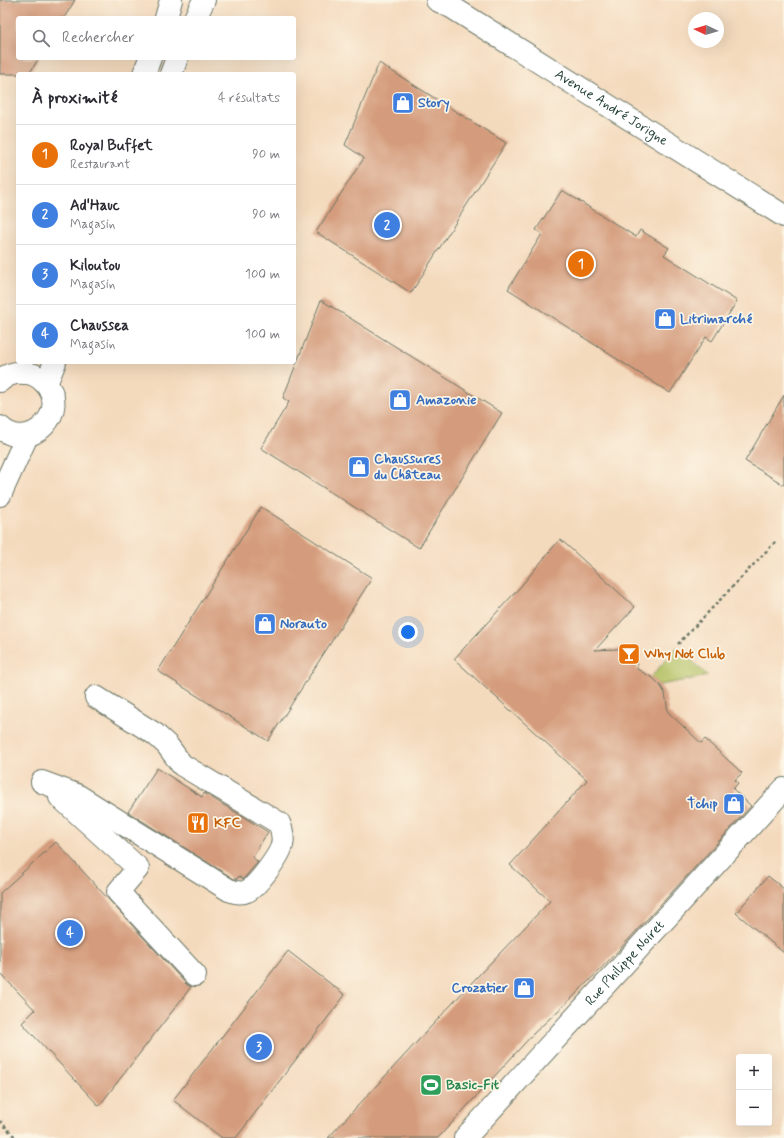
<!DOCTYPE html>
<html lang="fr">
<head>
<meta charset="utf-8">
<style>
	:root { --surface:#fff; --page:#f7f7f7; --text:#2b2b33; --muted:#7c7c81; --line:#e1e1e2; --accent:#2563eb }
	body { margin:0; font-family:Mynerve,sans-serif; background:var(--page); color:var(--text) }
	.controls { position:absolute; right:12px; bottom:12px; display:grid; overflow:hidden; border-radius:4px; box-shadow:0 4px 16px #0002 }
	.controls button { width:36px; height:36px; display:grid; place-items:center; padding:0; border:0; border-bottom:1px solid var(--line); background:var(--surface); color:var(--text); font:20px sans-serif }
	.compass { position:absolute; left:688px; top:12px; width:36px; height:36px; border-radius:50%; background:var(--surface); box-shadow:0 4px 16px #0002; rotate:274deg }
	.you { position:absolute; left:408px; top:632px; width:14px; height:14px; margin:-10px; border:3px solid #fff; border-radius:50%; background:#1a73e8; box-shadow:0 0 0 6px #1a73e833 }
	.badge { display:grid; place-items:center; width:26px; height:26px; border-radius:50%; background:var(--accent); color:#fff; font-size:13px; font-weight:700 }
	.pin { position:absolute; translate:-50% -50%; border:2px solid #fff; box-shadow:0 1px 4px #0006 }
	.list { margin:0; padding:0; list-style:none }
	h2 { display:flex; justify-content:space-between; align-items:center; height:52px; margin:0; padding:0 16px; font-size:17px }
	h2 small { font-size:13px; font-weight:400; color:var(--muted) }
	.list li { display:grid; grid-template-columns:26px 1fr auto; gap:12px; align-items:center; box-sizing:border-box; height:60px; padding:0 16px; border-top:1px solid var(--line) }
	.list b { display:block; font-size:15px; white-space:nowrap }
	.list p { margin:0; font-size:13px; white-space:nowrap; color:var(--muted) }
	.list em { font-size:13px; font-style:normal; color:var(--muted) }
	.icon { flex:none; width:22px; height:22px; fill:none; stroke:currentColor; stroke-width:2; stroke-linecap:round; stroke-linejoin:round }
	.map { position:relative; flex:none; width:784px; height:1138px; overflow:hidden }
	.search { position:absolute; background:var(--surface); box-shadow:0 4px 16px #0002; left:16px; top:16px; width:280px; height:44px; display:flex; align-items:center; gap:10px; box-sizing:border-box; padding:0 14px; border-radius:4px; color:var(--muted); font-size:15px }
	.panel { position:absolute; background:var(--surface); box-shadow:0 4px 16px #0002; left:16px; top:72px; width:280px; height:292px; border-radius:4px }
	.map>svg:first-child { display:block }
</style>
</head>
<body>
<div class="map">
<svg width="784" height="1138" viewBox="0 0 784 1138">
	<rect width="100%" height="100%" fill="#fcf5e5"/>
	<filter id="ink" filterUnits="userSpaceOnUse"><feTurbulence type="fractalNoise" baseFrequency=".025" numOctaves="2"/><feDisplacementMap in="SourceGraphic" scale="8" xChannelSelector="R" yChannelSelector="G"/><feConvolveMatrix kernelMatrix="1 2 1 2 8 2 1 2 1" color-interpolation-filters="sRGB"/></filter>
	<filter id="wash" filterUnits="userSpaceOnUse"><feTurbulence type="fractalNoise" baseFrequency=".012" numOctaves="4" result="noise"/><feDisplacementMap in="SourceGraphic" scale="16" xChannelSelector="R" yChannelSelector="G"/><feGaussianBlur stdDeviation="0.9" result="paint"/><feColorMatrix in="noise" values="0 0 0 0 0 0 0 0 0 0 0 0 0 0 0 0 0 1.4 0 .05"/><feComposite in="paint" operator="in"/></filter>
	<g filter="url(#wash)">
		<rect width="100%" height="100%" fill="#f4dabd"/>
		<path fill="#b3c163" stroke="#697f4c" d="M 677,647 L 708,676 L 660,685 L 651,677 Z"/>
		<g id="blocks">
			<path fill="#d49b7b" d="M 0,0 L 75,0 L 64,18 L 18,18 L 18,58 L 39,58 L 29,74 L 0,74 Z
				M 379,63 L 506,143 L 411,293 L 316,232 L 364,158 L 345,145 Z
				M 562,190 L 636,237 L 640,230 L 669,248 L 664,255 L 737,301 L 712,341 L 706,337 L 670,393 L 508,289 L 542,234 L 536,230 Z
				M 321,300 L 502,413 L 419,548 L 261,448 L 289,402 L 283,398 Z
				M 784,395 L 784,485 L 745,461 Z
				M 261,507 L 372,578 L 268,741 L 158,671 Z
				M 560,539 L 635,607 L 595,650 L 637,648 L 637,669 L 653,678 L 660,685 L 665,693 L 668,712 L 701,743 L 705,739 L 742,773 L 735,780 L 738,783 L 733,789 L 751,806 L 618,951 L 573,997 L 534,1033 L 438,1138 L 328,1138 L 476,978 L 550,901 L 510,865 L 587,780 L 454,659 L 521,586 Z
				M 157,768 L 202,797 L 204,793 L 268,832 L 252,857 L 258,862 L 243,879 L 239,876 L 237,879 L 234,879 L 128,812 Z
				M 56,842 L 186,984 L 191,987 L 99,1106 L 22,1023 L 35,1010 L 0,973 L 0,893 Z
				M 768,876 L 784,889 L 784,953 L 736,913 Z
				M 288,951 L 345,995 L 236,1138 L 222,1138 L 173,1100 Z"/>
		</g>
	</g>
	<g filter="url(#ink)">
		<use href="#blocks" fill-opacity="0" stroke="#6a7464" stroke-width="1"/>
		<g fill="none" stroke-linecap="round" stroke-linejoin="round">
			<g stroke="#6a7464" stroke-width="24">
				<g id="minor">
					<path id="s1" d="M 437,0 L 453,8 L 784,216"/>
					<path d="M 166,18 L 171,0"/>
					<path d="M 195,18 L 204,0"/>
					<path d="M 144,74 L 150,58"/>
					<path d="M 171,74 L 177,58"/>
					<path d="M 0,381 C 7,374 16,372 25,373 C 33,373 39,377 44,382 C 73,410 29,455 0,427"/>
					<path d="M 46,384 L 55,362"/>
					<path d="M 0,495 L 27,436"/>
					<path d="M 42,782 L 77,795 L 229,890 C 235,892 241,894 247,891 C 256,888 280,855 282,845 C 284,837 282,830 279,823 L 182,765 L 167,745 L 155,734 L 96,697"/>
					<path d="M 60,797 L 138,868 L 118,892 L 195,975"/>
					<path id="s2" d="M 465,1138 L 784,789"/>
				</g>
			</g>
			<path stroke="#6a7464" stroke-width="2.5" stroke-dasharray="3 3" stroke-linecap="butt" d="M 678,644 L 776,541
				M 0,1121 L 16,1138"/>
			<use href="#minor" stroke="#fff" stroke-width="22"/>
		</g>
	</g>
	<defs>
		<g id="shop-square" transform="scale(1.15)"><rect x="-9" y="-9" width="18" height="18" rx="4" fill="#3f7fe0" stroke="#fcf5e5"/><path d="M-5-2.5h2.3a2.7 3.5 0 0 1 5.4 0H5L5.5 6h-11ZM-1.5-2.5h3a1.5 2.3 0 0 0-3 0Z" fill="#fff"/></g>
		<g id="bar-square" transform="scale(1.15)"><rect x="-9" y="-9" width="18" height="18" rx="4" fill="#e8710a" stroke="#fcf5e5"/><path d="M-6-5H6L.8 .8V4.5H3.5V6h-7V4.5H-.8V.8Z" fill="#fff"/></g>
		<g id="restaurant-square" transform="scale(1.15)"><rect x="-9" y="-9" width="18" height="18" rx="4" fill="#e8710a" stroke="#fcf5e5"/><path d="M-5-6h1v4h1v-4h1v4h1v-4h1v5L-1.5 .5V6h-2V.5L-5-1ZM5-6V6H3V1.5H1.5Q1.5-4 5-6Z" fill="#fff"/></g>
		<g id="stadium-square" transform="scale(1.15)"><rect x="-9" y="-9" width="18" height="18" rx="4" fill="#2e9e5b" stroke="#fcf5e5"/><path d="M0-5a6.5 5 0 1 0 0 10a6.5 5 0 1 0 0-10ZM-3.5-1.8h7v3.6h-7Z" fill="#fff"/></g>
	</defs>
	<g fill-rule="evenodd">
		<use href="#shop-square" x="403" y="103"/>
		<use href="#shop-square" x="665" y="319"/>
		<use href="#shop-square" x="400" y="400"/>
		<use href="#shop-square" x="359" y="467"/>
		<use href="#shop-square" x="265" y="624"/>
		<use href="#bar-square" x="629" y="654"/>
		<use href="#shop-square" x="734" y="804"/>
		<use href="#restaurant-square" x="198" y="823"/>
		<use href="#shop-square" x="524" y="988"/>
		<use href="#stadium-square" x="431" y="1085"/>
	</g>
	<g text-anchor="middle" dominant-baseline="central" stroke-width="3.5" stroke-linejoin="round" paint-order="stroke">
		<g font-size="14" font-weight="bold" fill="#366cbe" stroke="#fcf5e5" text-anchor="start">
			<text x="418" y="103">Story</text>
			<text x="680" y="319">Litrimarché</text>
			<text x="416" y="400">Amazonie</text>
			<text x="374" y="459">Chaussures<tspan x="374" dy="16">du Château</tspan></text>
			<text x="280" y="624">Norauto</text>
			<text x="718" y="804" text-anchor="end">Tchip</text>
			<text x="508" y="988" text-anchor="end">Crozatier</text>
		</g>
		<g font-size="14" fill="#1f3d34" stroke="#fcf5e5">
			<text stroke="none"><textPath href="#s1" startOffset="205">Avenue André Jorigne</textPath></text>
			<text stroke="none"><textPath href="#s2" startOffset="237">Rue Philippe Noiret</textPath></text>
		</g>
		<g font-size="14" font-weight="bold" fill="#c56008" stroke="#fcf5e5" text-anchor="start">
			<text x="644" y="654">Why Not Club</text>
			<text x="214" y="823">KFC</text>
		</g>
		<g font-size="14" font-weight="bold" fill="#27864d" stroke="#fcf5e5" text-anchor="start">
			<text x="446" y="1085">Basic-Fit</text>
		</g>
	</g>
</svg>
<div class="controls">
<button>+</button>
<button>−</button>
</div>
<svg class="compass" viewBox="-18 -18 36 36"><path d="M0-13l5 13h-10z" fill="#e53935"/><path d="M0 13l5-13h-10z" fill="#7c7c81"/></svg>
<div class="you"></div>
<div class="pin badge" style="left:581px;top:264px;background:#e8710a">1</div>
<div class="pin badge" style="left:387px;top:225px;background:#3f7fe0">2</div>
<div class="pin badge" style="left:259px;top:1047px;background:#3f7fe0">3</div>
<div class="pin badge" style="left:70px;top:933px;background:#3f7fe0">4</div>
<div class="search"><svg class="icon" aria-label="search" viewBox="0 0 24 24"><circle cx="10" cy="10" r="6"/><path d="M15 15l6 6"/></svg>Rechercher</div>
<section class="panel">
<h2>À proximité<small>4 résultats</small></h2>
<ul class="list">
<li><span class="badge" style="background:#e8710a">1</span><div><b>Royal Buffet</b><p>Restaurant</p></div><em>90 m</em></li>
<li><span class="badge" style="background:#3f7fe0">2</span><div><b>Ad'Hauc</b><p>Magasin</p></div><em>90 m</em></li>
<li><span class="badge" style="background:#3f7fe0">3</span><div><b>Kiloutou</b><p>Magasin</p></div><em>100 m</em></li>
<li><span class="badge" style="background:#3f7fe0">4</span><div><b>Chaussea</b><p>Magasin</p></div><em>100 m</em></li>
</ul>
</section>
</div>
</body>
</html>
